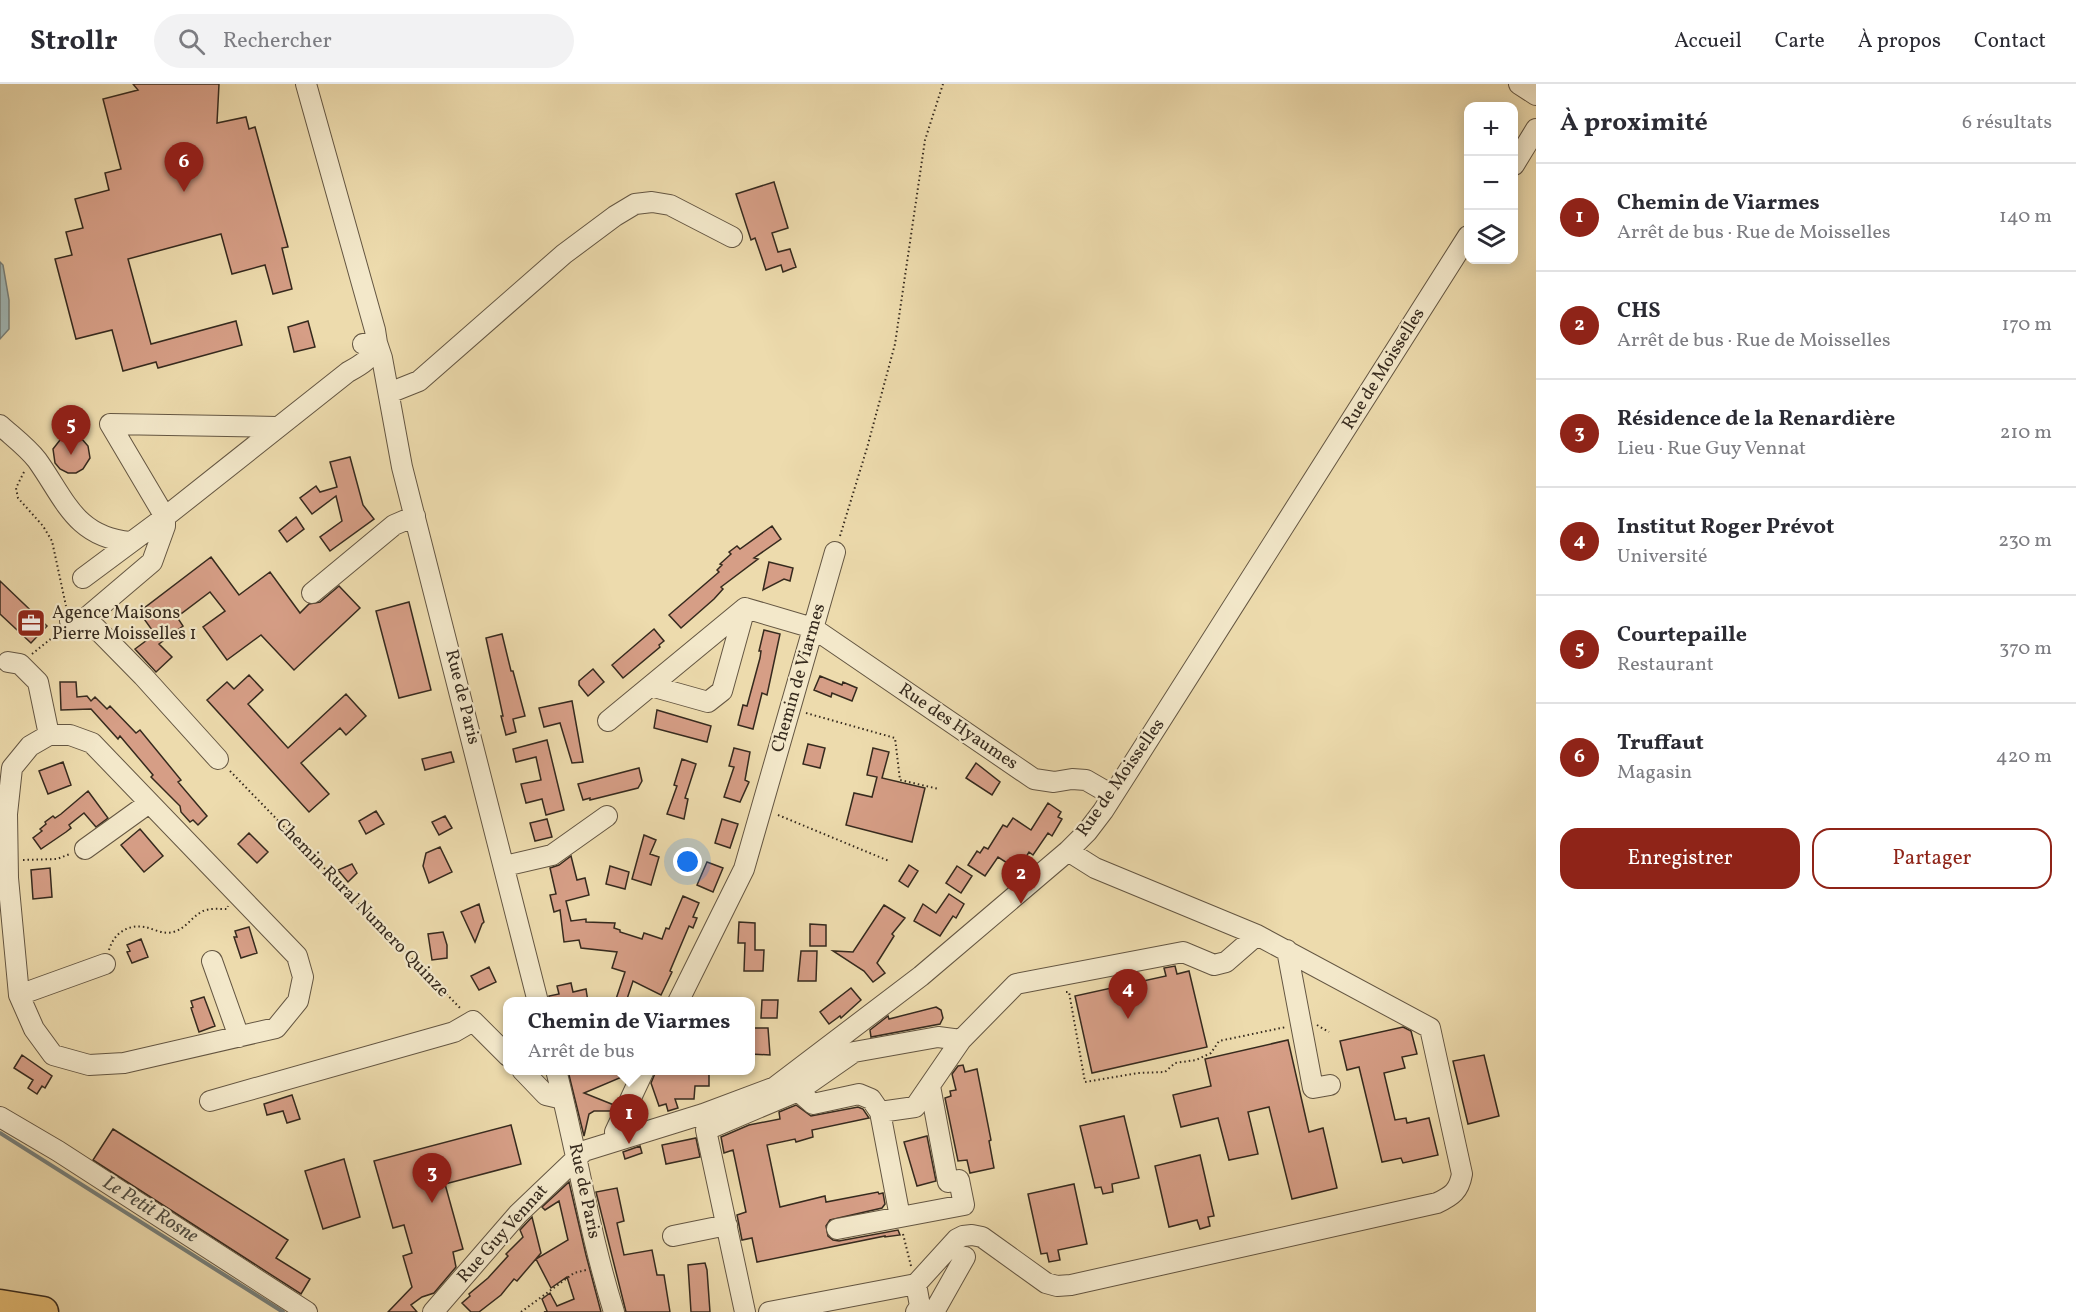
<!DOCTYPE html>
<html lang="fr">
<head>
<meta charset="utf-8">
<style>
	:root { --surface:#fff; --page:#f2f2f3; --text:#2b2b33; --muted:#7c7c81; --line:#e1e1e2; --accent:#8f2418 }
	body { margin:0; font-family:Vollkorn,serif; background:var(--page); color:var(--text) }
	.controls { position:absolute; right:18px; top:18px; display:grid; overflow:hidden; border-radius:12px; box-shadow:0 3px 15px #0003 }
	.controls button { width:54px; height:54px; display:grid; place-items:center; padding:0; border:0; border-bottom:2px solid var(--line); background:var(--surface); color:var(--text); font:30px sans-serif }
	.you { position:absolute; left:688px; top:778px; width:21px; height:21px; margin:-15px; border:4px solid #fff; border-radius:50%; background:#1a73e8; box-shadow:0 0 0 9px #1a73e833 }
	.badge { display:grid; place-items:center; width:39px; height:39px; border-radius:50%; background:var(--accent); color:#fff; font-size:20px; font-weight:700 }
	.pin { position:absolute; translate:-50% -50px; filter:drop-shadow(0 2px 3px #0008) }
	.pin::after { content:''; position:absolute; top:32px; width:21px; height:18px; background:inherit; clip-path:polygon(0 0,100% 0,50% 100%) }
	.popup { position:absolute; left:503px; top:913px; width:252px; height:78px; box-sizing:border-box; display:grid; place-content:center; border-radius:12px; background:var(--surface); filter:drop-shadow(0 2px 4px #0005); font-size:20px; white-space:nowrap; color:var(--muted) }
	.popup b { font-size:22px; color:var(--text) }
	.popup::after { content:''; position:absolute; left:50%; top:100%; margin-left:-12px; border:12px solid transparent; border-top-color:var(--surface) }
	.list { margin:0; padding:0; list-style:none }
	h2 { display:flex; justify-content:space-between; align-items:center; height:78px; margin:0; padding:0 24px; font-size:26px }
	h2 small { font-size:20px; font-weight:400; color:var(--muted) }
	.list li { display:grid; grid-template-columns:39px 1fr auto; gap:18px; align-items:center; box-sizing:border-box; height:108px; padding:0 24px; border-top:2px solid var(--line) }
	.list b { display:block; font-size:22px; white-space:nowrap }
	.list p { margin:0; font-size:20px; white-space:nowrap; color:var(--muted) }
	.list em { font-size:20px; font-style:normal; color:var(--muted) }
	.actions { display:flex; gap:12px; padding:18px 24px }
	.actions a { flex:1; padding:14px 0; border:2px solid var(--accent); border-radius:18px; text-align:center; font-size:21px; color:var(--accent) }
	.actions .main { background:var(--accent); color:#fff }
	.icon { flex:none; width:33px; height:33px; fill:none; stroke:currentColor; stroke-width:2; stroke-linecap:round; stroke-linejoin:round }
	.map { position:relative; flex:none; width:1536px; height:1228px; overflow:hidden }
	header { display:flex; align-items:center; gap:36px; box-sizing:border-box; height:84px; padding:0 30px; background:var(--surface); border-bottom:2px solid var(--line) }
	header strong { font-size:28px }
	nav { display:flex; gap:33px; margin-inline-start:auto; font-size:21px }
	.search { width:420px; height:54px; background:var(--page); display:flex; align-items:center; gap:15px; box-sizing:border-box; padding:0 21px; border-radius:33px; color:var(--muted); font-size:22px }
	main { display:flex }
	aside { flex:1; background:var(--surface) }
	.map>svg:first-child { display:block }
</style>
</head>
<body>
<header>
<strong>Strollr</strong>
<div class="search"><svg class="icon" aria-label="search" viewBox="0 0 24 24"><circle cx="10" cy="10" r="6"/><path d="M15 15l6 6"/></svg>Rechercher</div>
<nav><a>Accueil</a><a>Carte</a><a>À propos</a><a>Contact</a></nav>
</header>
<main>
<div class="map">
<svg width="1536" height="1228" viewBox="0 0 1536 1228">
	<rect width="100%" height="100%" fill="#eddbad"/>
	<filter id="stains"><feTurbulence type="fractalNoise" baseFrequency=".00333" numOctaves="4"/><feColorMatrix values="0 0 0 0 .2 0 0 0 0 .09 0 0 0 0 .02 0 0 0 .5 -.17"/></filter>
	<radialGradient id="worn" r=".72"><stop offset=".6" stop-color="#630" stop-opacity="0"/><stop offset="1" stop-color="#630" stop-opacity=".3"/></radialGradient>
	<path fill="#a0b8b7" stroke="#767f7a" stroke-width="1.5" d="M 0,178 L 3,181 L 9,216 L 9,245 L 0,255 Z"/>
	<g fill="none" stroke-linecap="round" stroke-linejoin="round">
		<path stroke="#767f7a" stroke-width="4" d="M 0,1049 L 283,1228"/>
	</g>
	<path fill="#d69e86" stroke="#362a1e" stroke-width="1.5" d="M 133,0 L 219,0 L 217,39 L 246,33 L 249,45 L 255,43 L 288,163 L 282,164 L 292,205 L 273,210 L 265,181 L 232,190 L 221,150 L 128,175 L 151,260 L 236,237 L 242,261 L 158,284 L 156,278 L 123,287 L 112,246 L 76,255 L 55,175 L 72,171 L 66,148 L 83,144 L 75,115 L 109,106 L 105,89 L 121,85 L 103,15 L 138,6 Z
		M 774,98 L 788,144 L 772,149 L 778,168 L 790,165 L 796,183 L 783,188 L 781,181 L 766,186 L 755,154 L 751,156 L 736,110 Z
		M 308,237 L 315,263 L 294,268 L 288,243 Z
		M 75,347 L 88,362 L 90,374 L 83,385 L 76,389 L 68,389 L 60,385 L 55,379 L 53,365 L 60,356 Z
		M 350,373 L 363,421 L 374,435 L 330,467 L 320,453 L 342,437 L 336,412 L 312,430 L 300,414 L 316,402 L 320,408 L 337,403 L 330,378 Z
		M 296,433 L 304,445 L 287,458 L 279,447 Z
		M 772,442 L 781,455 L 754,474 L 758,475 L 721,503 L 723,505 L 714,515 L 681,544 L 669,531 L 719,488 L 717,486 L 722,481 L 720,480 L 731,470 L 729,468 L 737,462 L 740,465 Z
		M 211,473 L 239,511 L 270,488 L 300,529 L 309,520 L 320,518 L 339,502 L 360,524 L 294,586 L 261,551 L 227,576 L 203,543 L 225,527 L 210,508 L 177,533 L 183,542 L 159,560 L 172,573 L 156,588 L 135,565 L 155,550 L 139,528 Z
		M 769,478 L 793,484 L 790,497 L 784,495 L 763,506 Z
		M 0,497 L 47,542 L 31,559 L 0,530 Z
		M 409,518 L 431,606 L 399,614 L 376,527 Z
		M 654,545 L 664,557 L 659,561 L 660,563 L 623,594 L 612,581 Z
		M 764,546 L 780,550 L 767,611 L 762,609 L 753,645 L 738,641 L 743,621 L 747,622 L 760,574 L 761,567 L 759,567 Z
		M 502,550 L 511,587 L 513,587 L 525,632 L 513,635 L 516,648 L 506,651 L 501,632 L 503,632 L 486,554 Z
		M 593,585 L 604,598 L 588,612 L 579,601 L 579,597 Z
		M 249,591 L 263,606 L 248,620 L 288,664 L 346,610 L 366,632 L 346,651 L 340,644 L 301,679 L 329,710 L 309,728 L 207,616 L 227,598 L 234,605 Z
		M 820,592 L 842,601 L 843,598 L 857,604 L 852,617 L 832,609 L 831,613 L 814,606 Z
		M 60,598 L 76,598 L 77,613 L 87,612 L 91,617 L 95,613 L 107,625 L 110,622 L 136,649 L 140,646 L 181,696 L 178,698 L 207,732 L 198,741 L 193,736 L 190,738 L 181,728 L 180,722 L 151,693 L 153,691 L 120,652 L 118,655 L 91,625 L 61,626 Z
		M 572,617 L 583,678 L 572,679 L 560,639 L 544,643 L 539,624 Z
		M 657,626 L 711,642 L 707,658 L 654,644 Z
		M 547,656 L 564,726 L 546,731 L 542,715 L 526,719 L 521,700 L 541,696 L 536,673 L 516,678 L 513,665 Z
		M 808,660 L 825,664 L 820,684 L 803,680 Z
		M 734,664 L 750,668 L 745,696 L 749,698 L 740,718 L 724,713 L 734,683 L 729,682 Z
		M 873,664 L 889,668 L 882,694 L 925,704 L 912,758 L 846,741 L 854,709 L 872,713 L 877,693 L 867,691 Z
		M 451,668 L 454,678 L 425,686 L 422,675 Z
		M 682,675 L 696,680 L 685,714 L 688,715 L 684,735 L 667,730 L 677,702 L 674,701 Z
		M 63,678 L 71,701 L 48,710 L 39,687 Z
		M 976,679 L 1000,698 L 992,711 L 966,694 Z
		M 639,684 L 642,697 L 638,704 L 590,716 L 590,714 L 583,716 L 578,700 Z
		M 88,707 L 108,734 L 96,743 L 84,729 L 69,741 L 71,744 L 66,748 L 41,765 L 33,754 L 42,747 L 40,745 L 46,740 L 45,738 L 53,732 L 55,734 L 61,730 Z
		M 1048,719 L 1061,728 L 1058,733 L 1062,735 L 1052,752 L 1048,749 L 1033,771 L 1029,768 L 1018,786 L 998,773 L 985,792 L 968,781 L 977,767 L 980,769 L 984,763 L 988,765 L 1003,741 L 1007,743 L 1013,734 L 1031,746 Z
		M 376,727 L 384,740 L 366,750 L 359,737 Z
		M 445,732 L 452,744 L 439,751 L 432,738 Z
		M 547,735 L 552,753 L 535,757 L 530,739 Z
		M 722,735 L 738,740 L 730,764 L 715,759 Z
		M 140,745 L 163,772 L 144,788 L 121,761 Z
		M 249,749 L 268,768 L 257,779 L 238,760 Z
		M 644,751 L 656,756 L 650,770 L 659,773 L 651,801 L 632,795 Z
		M 440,763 L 452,788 L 429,799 L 423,782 L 426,769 Z
		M 571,772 L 577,796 L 585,794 L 589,811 L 566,817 L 571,837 L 586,835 L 586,838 L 615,839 L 614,844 L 620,846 L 620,848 L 642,855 L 644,849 L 662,855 L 666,844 L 669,845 L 683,812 L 699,819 L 693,833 L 697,834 L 693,844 L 689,842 L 670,887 L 672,888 L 661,911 L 633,897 L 626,918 L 615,918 L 625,888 L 612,884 L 617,868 L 581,864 L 579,856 L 564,858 L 560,826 L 554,828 L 550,811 L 556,810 L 550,784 L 559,781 Z
		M 707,778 L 723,784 L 713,808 L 697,801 Z
		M 352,780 L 357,789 L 348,798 L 338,786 Z
		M 909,781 L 918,787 L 908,803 L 899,797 Z
		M 610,782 L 629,788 L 625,805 L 606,800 Z
		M 957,782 L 972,792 L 961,809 L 946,799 Z
		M 50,784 L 52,813 L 33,815 L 31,786 Z
		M 949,810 L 964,820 L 956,834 L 953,832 L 940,852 L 914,837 L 923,820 L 936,829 Z
		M 479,820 L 484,838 L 482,840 L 475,858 L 461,828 Z
		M 884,821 L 905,834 L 892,850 L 894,852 L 877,879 L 885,889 L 873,898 L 864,887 L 833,867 L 853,868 Z
		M 739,838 L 755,839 L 755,866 L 764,866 L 763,887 L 744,887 L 745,859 L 738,859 Z
		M 810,840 L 826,841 L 826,862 L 810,862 Z
		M 249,843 L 257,869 L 241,874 L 234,853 L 237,853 L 235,847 Z
		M 443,848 L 447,861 L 447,874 L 432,876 L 428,850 Z
		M 141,855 L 148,873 L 132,879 L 127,868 L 130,867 L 127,861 Z
		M 801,867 L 817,867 L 816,897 L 798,897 Z
		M 1175,882 L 1177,890 L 1189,887 L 1207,963 L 1092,989 L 1075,912 L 1166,892 L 1164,884 Z
		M 489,883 L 496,898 L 479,906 L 471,892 Z
		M 571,899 L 573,908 L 586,905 L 588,918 L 550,918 L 549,912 L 559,910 L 557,902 Z
		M 851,904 L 861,916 L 841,934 L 840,932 L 829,940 L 820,928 Z
		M 204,913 L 215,942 L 199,948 L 191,924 L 193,923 L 191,917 Z
		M 762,916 L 778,916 L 777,934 L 761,934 Z
		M 936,923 L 941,926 L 943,934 L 940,940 L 871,953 L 870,946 L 888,932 L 889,935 Z
		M 1403,943 L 1411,947 L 1417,970 L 1402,973 L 1405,984 L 1384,989 L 1395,1036 L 1406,1034 L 1407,1039 L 1429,1034 L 1438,1071 L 1403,1079 L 1401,1074 L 1382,1078 L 1359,983 L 1347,986 L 1340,957 Z
		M 750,944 L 768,944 L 770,971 L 750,970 Z
		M 1288,956 L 1309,1048 L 1323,1044 L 1337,1104 L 1292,1115 L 1269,1023 L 1248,1028 L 1258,1070 L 1229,1076 L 1218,1034 L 1181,1043 L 1173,1011 L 1211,1002 L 1205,975 Z
		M 22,971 L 52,992 L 45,1004 L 42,1002 L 37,1010 L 28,1004 L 33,996 L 14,984 Z
		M 1484,971 L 1499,1032 L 1468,1040 L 1453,977 Z
		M 963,981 L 965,988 L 977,985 L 991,1056 L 989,1057 L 994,1084 L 970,1089 L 967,1076 L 958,1077 L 945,1014 L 951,1012 L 950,1007 L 956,1006 L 952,990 L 958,982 Z
		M 568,987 L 631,987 L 629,990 L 584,1009 L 614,1021 L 612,1027 L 594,1027 L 589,1030 L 584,1052 Z
		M 656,987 L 709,988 L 709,1002 L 695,1002 L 694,1015 L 675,1015 L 678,1024 L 668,1027 L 666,1020 L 659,1022 L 651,999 Z
		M 292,1011 L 300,1035 L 287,1039 L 283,1027 L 267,1031 L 264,1020 Z
		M 796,1021 L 811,1032 L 858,1023 L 863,1025 L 869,1034 L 812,1046 L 813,1053 L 796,1058 L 795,1055 L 767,1061 L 780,1123 L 825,1112 L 826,1118 L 878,1108 L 879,1110 L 883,1109 L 885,1120 L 882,1124 L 830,1136 L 826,1142 L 828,1152 L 833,1156 L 839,1157 L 898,1146 L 900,1151 L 885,1153 L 885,1152 L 757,1178 L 752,1154 L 742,1156 L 737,1131 L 746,1128 L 733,1066 L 724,1069 L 721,1053 L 749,1041 L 780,1035 L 779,1028 Z
		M 1124,1032 L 1139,1094 L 1112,1100 L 1113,1108 L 1103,1110 L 1101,1103 L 1095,1104 L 1080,1042 Z
		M 511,1041 L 521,1080 L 445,1100 L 463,1165 L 453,1168 L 456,1183 L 434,1209 L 422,1213 L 411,1221 L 417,1228 L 388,1228 L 412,1203 L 403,1172 L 412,1169 L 404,1141 L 393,1144 L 374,1077 Z
		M 113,1045 L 288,1156 L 276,1174 L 310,1195 L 301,1210 L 93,1076 Z
		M 927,1052 L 936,1097 L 917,1102 L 904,1058 Z
		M 696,1054 L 700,1073 L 666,1080 L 662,1061 Z
		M 640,1062 L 642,1069 L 625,1075 L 623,1068 Z
		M 1200,1071 L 1214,1132 L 1208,1133 L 1210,1142 L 1200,1145 L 1197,1136 L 1169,1143 L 1155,1082 Z
		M 344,1075 L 360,1133 L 323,1145 L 305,1087 Z
		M 569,1098 L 586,1171 L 601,1228 L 544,1228 L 547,1227 L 542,1215 L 550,1209 L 557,1222 L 574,1215 L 567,1193 L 551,1204 L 536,1175 L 568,1156 L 559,1117 L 545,1126 L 542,1123 Z
		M 1074,1100 L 1087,1160 L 1058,1166 L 1060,1176 L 1049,1178 L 1047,1169 L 1041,1170 L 1028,1110 Z
		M 617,1104 L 624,1137 L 617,1139 L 624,1171 L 652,1166 L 657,1191 L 664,1191 L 670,1228 L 626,1228 L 596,1108 Z
		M 532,1133 L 541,1169 L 517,1197 L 514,1195 L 501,1211 L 479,1228 L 471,1228 L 462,1219 L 470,1212 L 469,1210 L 488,1194 L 508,1172 L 506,1170 L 523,1153 L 520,1146 Z
		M 705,1179 L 707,1186 L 710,1228 L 691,1228 L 688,1181 Z"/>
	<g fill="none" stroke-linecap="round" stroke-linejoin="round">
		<g stroke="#645642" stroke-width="22">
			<path id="minor" d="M 306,0 L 375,246 L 377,259 L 382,274 L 402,383 L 538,918
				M 1519,0 L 1536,11
				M 1514,81 L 1536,45
				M 389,309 L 419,297 L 564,170 L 615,132 L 635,120 L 652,118 L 670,121 L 732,153
				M 0,341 C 12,352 27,363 37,376 C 65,415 75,453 130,458
				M 83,494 L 165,433 L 348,288 C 361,281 373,274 377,259 L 363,260
				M 312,509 L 394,441 L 415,432
				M 86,534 L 143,592 L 218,675
				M 70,537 L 86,534 L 152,478 L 165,442 L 165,433 L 110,340 L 277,343
				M 8,578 L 20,580 L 38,598 L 49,651 L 30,662 L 12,684 L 7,730 L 8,794 L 19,911 L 34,945 L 53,971 L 89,981 L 124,979 L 276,944 L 298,917 L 303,893 L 297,872 L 92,659 L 70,651 L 49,651
				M 651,602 L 708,618 L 722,607 L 745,524
				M 608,637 L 745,524 L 813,544 L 1034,695 L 1054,698 L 1072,695 L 1086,696 L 1112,711
				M 85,765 L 149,719
				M 505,782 L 552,771 L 607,732
				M 1287,866 L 1313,1004 L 1330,1001
				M 212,877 L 239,953
				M 19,911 L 105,880
				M 678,918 L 744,785 L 835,468
				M 522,986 L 546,1011 L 563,1015
				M 556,986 C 577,1067 589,1149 614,1228
				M 798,1007 L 813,1020 L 859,1010 L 871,1015 L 880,1028 L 900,1133
				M 210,1017 L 454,948 L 473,937 L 508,972
				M 880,1028 L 915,1023 L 961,956 L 1016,900 L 1183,868 L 1214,881 L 1226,878 L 1257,851
				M 0,1033 L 58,1067 L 307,1228
				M 616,1057 L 615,1048 L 644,986
				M 837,1145 L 964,1121 L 959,1096 L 948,1098 L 930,1002
				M 673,1152 L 727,1141
				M 433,1228 L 518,1130 L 584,1067 L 703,1030 L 775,1003 L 921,892 L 1068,767 L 1087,748 L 1103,727 L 1133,680 L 1468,152
				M 745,1228 L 706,1046 L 798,1007 L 854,968 L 938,953 L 961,956
				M 769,1228 L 916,1200
				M 916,1228 L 920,1222 L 916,1200 L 957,1155 L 963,1152 L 972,1151 L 982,1153 L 1046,1199 L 1057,1202 L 1071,1201 L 1437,1119 C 1452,1112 1459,1107 1462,1090 L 1430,944 L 1257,851 L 1095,784 L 1068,767
				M 934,1228 L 965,1173"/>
		</g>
		<g stroke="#362a1e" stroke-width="33">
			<path id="highway" d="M 0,1221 L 43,1228"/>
		</g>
		<path stroke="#362a1e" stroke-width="2" stroke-dasharray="1.5 3" stroke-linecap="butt" d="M 24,388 L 16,404 L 18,414 L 43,442 L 52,457 L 66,522
			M 840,452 L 867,364 L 895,260 L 925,56 L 943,0
			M 32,570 L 58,549
			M 806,629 L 895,654 L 900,696 L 939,705
			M 230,687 L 460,924
			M 778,731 L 889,777
			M 23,776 L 57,775 L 70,770
			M 109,866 C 114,849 128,840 145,843 C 154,845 164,851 173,848 C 186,845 191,833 203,827 C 210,824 219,825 227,825 L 228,822
			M 1066,908 L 1069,908 L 1085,998 L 1138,989 L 1165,988 L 1175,979 L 1196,976 L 1211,969 L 1219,957 L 1286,943
			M 1317,941 L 1329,948
			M 903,1150 L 911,1182
			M 521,1228 L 574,1189 L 586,1186"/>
		<use href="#minor" stroke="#f3e8ca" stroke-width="20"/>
		<use href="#highway" stroke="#e6be76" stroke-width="30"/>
	</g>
	<defs>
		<g id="office-square" transform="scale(1.5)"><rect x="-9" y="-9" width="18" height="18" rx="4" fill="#8f2418" stroke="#f3e8ca"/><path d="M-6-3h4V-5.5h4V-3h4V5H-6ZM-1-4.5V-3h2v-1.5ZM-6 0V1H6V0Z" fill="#fff"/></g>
	</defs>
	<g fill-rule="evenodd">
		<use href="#office-square" x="31" y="539"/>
	</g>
	<g text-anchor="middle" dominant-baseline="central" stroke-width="4.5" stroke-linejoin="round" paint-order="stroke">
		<g font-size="18" fill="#362a1e" stroke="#f3e8ca">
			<text transform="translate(1384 285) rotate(-58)">Rue de Moisselles</text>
			<text transform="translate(799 594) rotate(-74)">Chemin de Viarmes</text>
			<text transform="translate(462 613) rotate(76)">Rue de Paris</text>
			<text transform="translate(958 643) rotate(34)">Rue des Hyaumes</text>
			<text transform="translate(1121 694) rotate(-55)">Rue de Moisselles</text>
			<text transform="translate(362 824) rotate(46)">Chemin Rural Numero Quinze</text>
			<text transform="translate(584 1107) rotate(78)">Rue de Paris</text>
			<text transform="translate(503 1150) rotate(-48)">Rue Guy Vennat</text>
		</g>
		<g font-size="18" fill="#362a1e" stroke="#f3e8ca" text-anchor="start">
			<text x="52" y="529">Agence Maisons<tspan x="52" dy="21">Pierre Moisselles 1</tspan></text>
		</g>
		<g font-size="20" font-style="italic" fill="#504e44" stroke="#f3e8ca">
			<text transform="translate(150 1126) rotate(32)">Le Petit Rosne</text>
		</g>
	</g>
	<rect width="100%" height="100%" filter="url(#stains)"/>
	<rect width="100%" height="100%" fill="url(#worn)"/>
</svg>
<div class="controls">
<button>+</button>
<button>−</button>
<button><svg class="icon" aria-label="layers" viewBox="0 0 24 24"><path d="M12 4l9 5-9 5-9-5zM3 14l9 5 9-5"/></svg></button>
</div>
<div class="you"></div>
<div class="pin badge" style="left:629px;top:1060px">1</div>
<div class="popup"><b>Chemin de Viarmes</b>Arrêt de bus</div>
<div class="pin badge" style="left:1021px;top:820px">2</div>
<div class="pin badge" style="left:432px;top:1119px">3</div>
<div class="pin badge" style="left:1128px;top:935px">4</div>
<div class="pin badge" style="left:71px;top:371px">5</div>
<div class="pin badge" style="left:184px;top:108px">6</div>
</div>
<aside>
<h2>À proximité<small>6 résultats</small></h2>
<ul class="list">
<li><span class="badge">1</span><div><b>Chemin de Viarmes</b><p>Arrêt de bus · Rue de Moisselles</p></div><em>140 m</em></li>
<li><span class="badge">2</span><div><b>CHS</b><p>Arrêt de bus · Rue de Moisselles</p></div><em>170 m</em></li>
<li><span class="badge">3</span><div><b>Résidence de la Renardière</b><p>Lieu · Rue Guy Vennat</p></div><em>210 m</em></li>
<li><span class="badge">4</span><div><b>Institut Roger Prévot</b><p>Université</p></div><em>230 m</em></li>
<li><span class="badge">5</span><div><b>Courtepaille</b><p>Restaurant</p></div><em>370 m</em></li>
<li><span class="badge">6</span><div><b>Truffaut</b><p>Magasin</p></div><em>420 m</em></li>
</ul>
<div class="actions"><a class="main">Enregistrer</a><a>Partager</a></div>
</aside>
</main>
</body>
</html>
